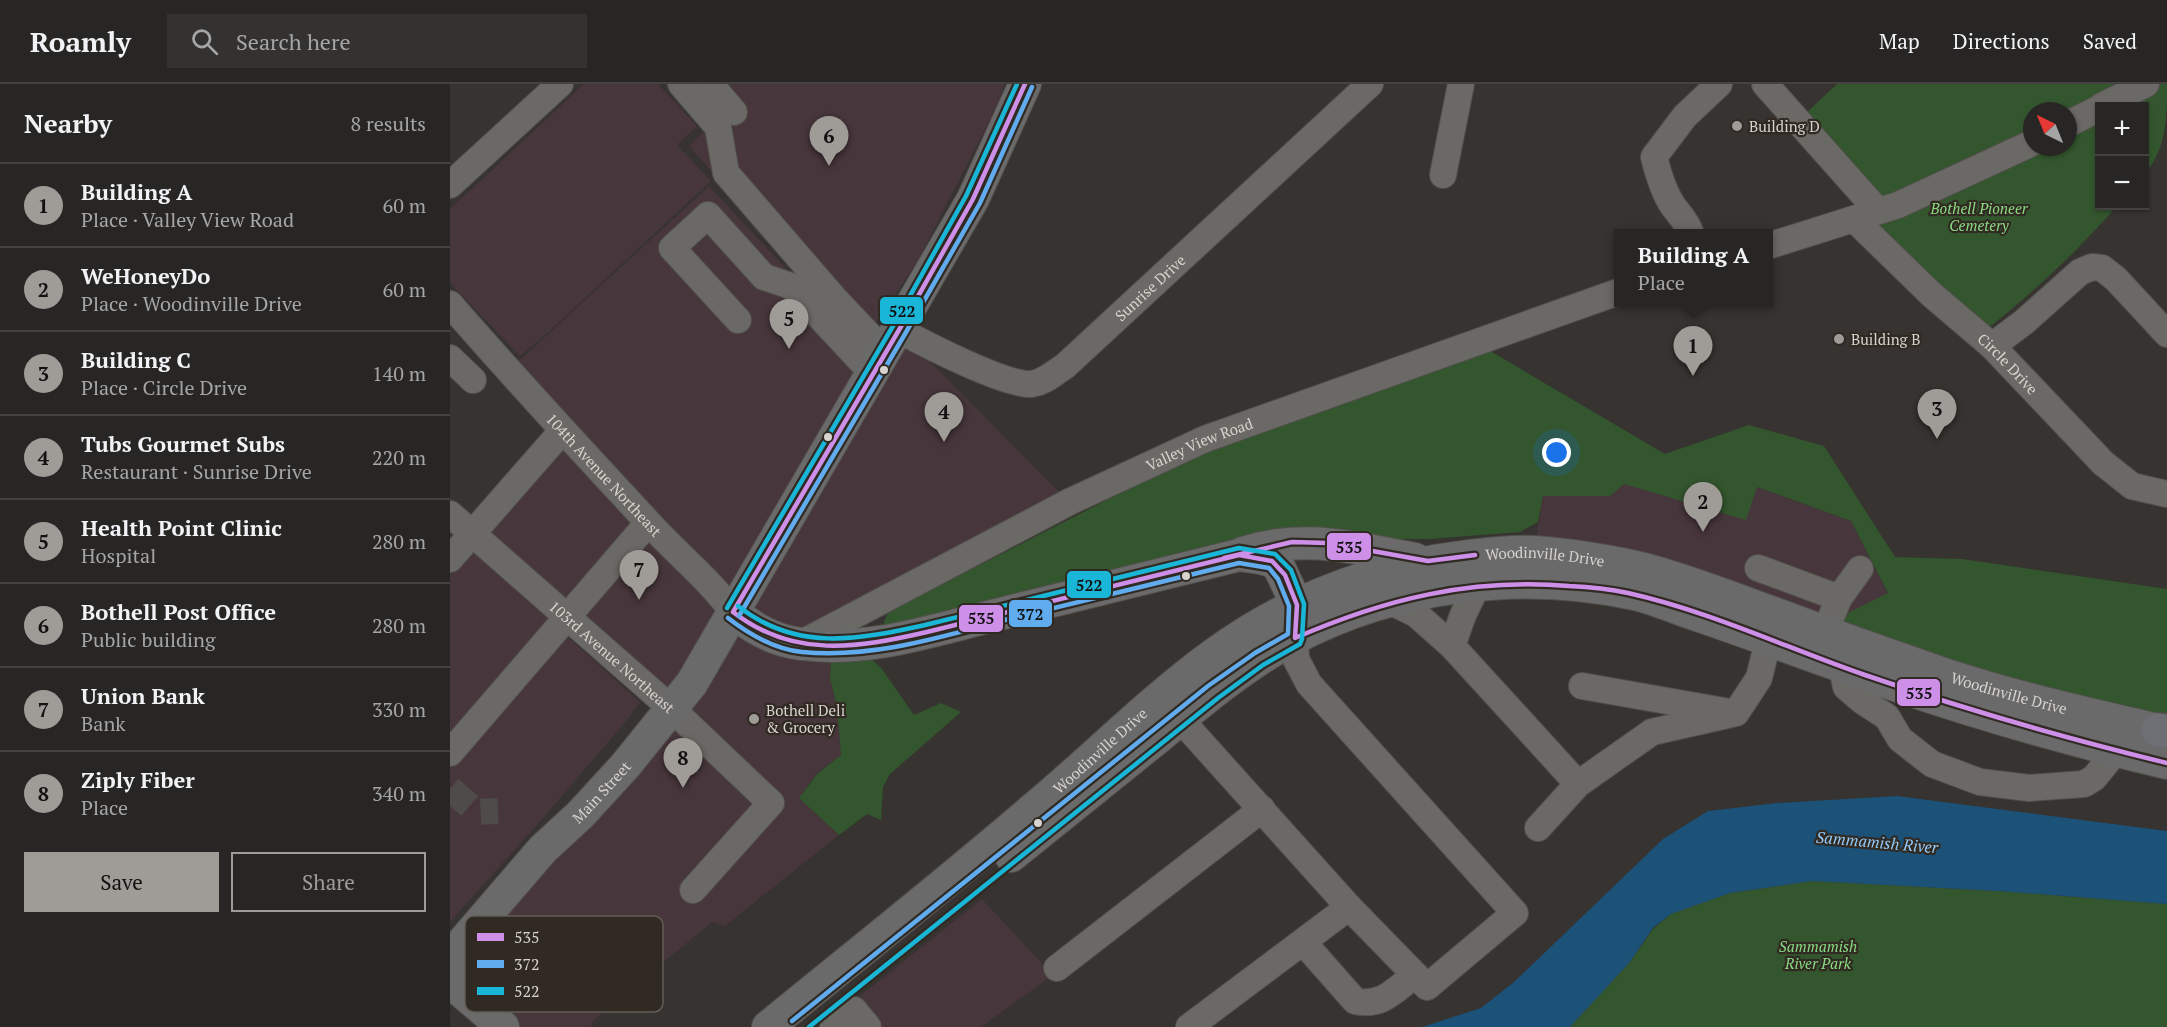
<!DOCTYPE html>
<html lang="en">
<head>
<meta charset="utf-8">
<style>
	:root { --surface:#282624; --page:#343231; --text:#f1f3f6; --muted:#a5a5a6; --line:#444341; --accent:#9f9b97 }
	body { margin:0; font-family:"PT Serif",serif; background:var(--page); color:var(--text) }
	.controls { position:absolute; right:18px; top:18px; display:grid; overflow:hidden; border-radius:0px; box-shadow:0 2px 4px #0004 }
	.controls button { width:54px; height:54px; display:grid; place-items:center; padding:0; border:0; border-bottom:2px solid var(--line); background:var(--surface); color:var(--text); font:30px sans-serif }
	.compass { position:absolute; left:1573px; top:18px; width:54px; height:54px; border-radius:50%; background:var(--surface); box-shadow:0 2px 4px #0004; rotate:317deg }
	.you { position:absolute; left:1107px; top:369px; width:21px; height:21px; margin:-15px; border:4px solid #fff; border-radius:50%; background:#1a73e8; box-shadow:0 0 0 9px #1a73e833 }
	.badge { display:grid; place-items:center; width:39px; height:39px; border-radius:50%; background:var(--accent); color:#111; font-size:20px; font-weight:700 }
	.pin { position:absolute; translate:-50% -50px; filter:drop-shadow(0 2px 3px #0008) }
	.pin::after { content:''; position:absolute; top:32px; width:21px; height:18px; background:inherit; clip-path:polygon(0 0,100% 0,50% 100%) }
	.popup { position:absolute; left:1164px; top:145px; width:159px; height:78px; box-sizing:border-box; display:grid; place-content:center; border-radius:0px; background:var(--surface); filter:drop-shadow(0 2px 4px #0005); font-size:20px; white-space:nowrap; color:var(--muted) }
	.popup b { font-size:22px; color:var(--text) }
	.popup::after { content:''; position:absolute; left:50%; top:100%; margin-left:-12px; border:12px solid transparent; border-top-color:var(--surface) }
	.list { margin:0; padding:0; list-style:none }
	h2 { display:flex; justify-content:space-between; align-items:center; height:78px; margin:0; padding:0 24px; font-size:26px }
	h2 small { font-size:20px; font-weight:400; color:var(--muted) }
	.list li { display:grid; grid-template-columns:39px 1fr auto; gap:18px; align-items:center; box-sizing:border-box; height:84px; padding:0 24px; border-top:2px solid var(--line) }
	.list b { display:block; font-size:22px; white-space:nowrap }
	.list p { margin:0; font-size:20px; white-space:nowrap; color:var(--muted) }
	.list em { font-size:20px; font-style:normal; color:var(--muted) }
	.actions { display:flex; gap:12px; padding:18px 24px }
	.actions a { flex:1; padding:14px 0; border:2px solid var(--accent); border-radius:0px; text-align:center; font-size:21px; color:var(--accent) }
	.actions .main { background:var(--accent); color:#111 }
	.icon { flex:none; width:33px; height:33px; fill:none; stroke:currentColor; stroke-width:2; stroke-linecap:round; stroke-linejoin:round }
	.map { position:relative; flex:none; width:1717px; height:943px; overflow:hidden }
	header { display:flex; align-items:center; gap:36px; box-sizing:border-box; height:84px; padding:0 30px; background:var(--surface); border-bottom:2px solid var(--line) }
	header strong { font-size:28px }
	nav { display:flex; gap:33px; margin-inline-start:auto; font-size:21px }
	.search { width:420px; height:54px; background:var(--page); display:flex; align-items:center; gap:15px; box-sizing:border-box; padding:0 21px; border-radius:0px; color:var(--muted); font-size:22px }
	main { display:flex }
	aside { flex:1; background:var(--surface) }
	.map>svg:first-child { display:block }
</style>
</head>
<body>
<header>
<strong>Roamly</strong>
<div class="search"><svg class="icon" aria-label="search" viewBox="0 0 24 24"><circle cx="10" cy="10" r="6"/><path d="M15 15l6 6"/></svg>Search here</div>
<nav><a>Map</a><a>Directions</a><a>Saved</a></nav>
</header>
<main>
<aside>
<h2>Nearby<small>8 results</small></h2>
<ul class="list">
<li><span class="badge">1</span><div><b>Building A</b><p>Place · Valley View Road</p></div><em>60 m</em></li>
<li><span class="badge">2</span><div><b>WeHoneyDo</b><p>Place · Woodinville Drive</p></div><em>60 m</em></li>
<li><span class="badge">3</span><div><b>Building C</b><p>Place · Circle Drive</p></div><em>140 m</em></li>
<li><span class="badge">4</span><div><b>Tubs Gourmet Subs</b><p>Restaurant · Sunrise Drive</p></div><em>220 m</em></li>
<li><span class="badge">5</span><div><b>Health Point Clinic</b><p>Hospital</p></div><em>280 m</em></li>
<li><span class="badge">6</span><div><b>Bothell Post Office</b><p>Public building</p></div><em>280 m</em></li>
<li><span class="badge">7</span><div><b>Union Bank</b><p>Bank</p></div><em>330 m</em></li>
<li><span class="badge">8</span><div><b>Ziply Fiber</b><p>Place</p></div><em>340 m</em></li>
</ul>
<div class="actions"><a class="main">Save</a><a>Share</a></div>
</aside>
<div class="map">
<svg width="1717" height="943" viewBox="0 0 1717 943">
	<rect width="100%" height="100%" fill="#363330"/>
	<path fill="#47363b" d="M 134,0 L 208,0 L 247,42 L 227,61 L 261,97 L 94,252 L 70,272 L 0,199 L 0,125 Z
		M 220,0 L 554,0 L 548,20 L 466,180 L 413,257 L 239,62 L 259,43 Z
		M 259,102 L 427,282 L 449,246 L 619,418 L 352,560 L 382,562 L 380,594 L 387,623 L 391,671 L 366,690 L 349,714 L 389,751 L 275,842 L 262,838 L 143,937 L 141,943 L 53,943 L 0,887 L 222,625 L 117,533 L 0,669 L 0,475 L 113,346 L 58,287 Z
		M 1174,400 L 1295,435 L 1306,403 L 1401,437 L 1438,510 L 1366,545 L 1084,468 L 1093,412 L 1160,412 Z
		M 111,547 L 190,618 L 176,637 L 94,733 L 0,838 L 0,674 Z
		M 532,815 L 603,891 L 531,943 L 371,943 Z"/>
	<path fill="#33562e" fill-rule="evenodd" d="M 1387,0 L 1717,0 C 1717,33 1717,64 1695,90 L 1694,22 L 1650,22 L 1650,122 L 1667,122 C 1626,169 1579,213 1529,251 L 1426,156 L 1428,127 L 1353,32 ZM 1582,27 L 1618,27 L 1618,63 L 1582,63 Z
		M 1025,258 L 1215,370 L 1299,341 L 1374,362 L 1445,473 L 1512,475 L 1717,505 L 1717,647 L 1366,545 L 1438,509 L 1401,437 L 1307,403 L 1296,436 L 1174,400 L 1160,412 L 1093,412 L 1088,438 L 1070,448 L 980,455 L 942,455 L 432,544 L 438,528 L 745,371 Z
		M 407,561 L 432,585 L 464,631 L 491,619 L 511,628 L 440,690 L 433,703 L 431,736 L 417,730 L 389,751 L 349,714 L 367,690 L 391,671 L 387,623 L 380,594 L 382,562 Z
		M 1362,797 L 1548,807 L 1717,820 L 1717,943 L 1120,943 L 1179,879 L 1203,845 L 1221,830 L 1280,809 Z"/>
	<path fill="#1c5178" d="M 1447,712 L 1717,747 L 1717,820 L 1548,807 L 1362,797 L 1280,809 L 1221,830 L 1203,844 L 1179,879 L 1120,943 L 972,943 L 1031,924 L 1064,898 L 1213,755 L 1258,727 L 1327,719 Z"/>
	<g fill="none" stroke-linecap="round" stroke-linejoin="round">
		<path stroke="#4e4b48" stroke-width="26" stroke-dasharray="26 13" stroke-linecap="butt" d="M 0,705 L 27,728 L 48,727"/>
		<g stroke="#52504c" stroke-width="28">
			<g id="minor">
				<path d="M 231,0 L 268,43 L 276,89 L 384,214 L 435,268"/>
				<path d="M 260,0 L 284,28"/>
				<path d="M 1315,0 L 1428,127"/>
				<path d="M 1652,22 L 1696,0"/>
				<path d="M 1618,40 L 1650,24"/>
				<path d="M 993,91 L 1011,0"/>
				<path d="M 0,101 L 110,0"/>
				<path id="s1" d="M 1405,136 L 1481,210 L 1542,262 L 1653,379 L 1682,402 L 1717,410"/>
				<path d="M 1241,150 C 1237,138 1230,131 1223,122 C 1213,107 1208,89 1204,73 L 1235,32 L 1269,0"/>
				<path d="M 1318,162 L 1448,121 L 1582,59"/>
				<path id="s2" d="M 0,220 C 64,294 131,366 198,438 C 226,469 258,494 283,528"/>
				<path d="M 288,236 L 222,164 L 258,131 L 314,193 L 341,202 L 423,290"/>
				<path id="s3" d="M 449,246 C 475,260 556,302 582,300 C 595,298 604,289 615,282 L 920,0"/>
				<path d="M 1542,262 L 1574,238 L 1630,188 L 1642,183 L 1652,184 L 1666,195 L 1717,250"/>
				<path d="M 0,274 L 23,296"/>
				<path id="s4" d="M 0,430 L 222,625 L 321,719 L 243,806"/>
				<path d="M 0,475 L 113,346"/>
				<path d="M 1308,484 L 1389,514 L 1375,548"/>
				<path d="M 1389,514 L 1410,485"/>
				<path d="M 939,517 L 966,530 L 1002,562 L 1128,700"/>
				<path id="s5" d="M 350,560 L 619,418 L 755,355 L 1168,208"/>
				<path d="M 1002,562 L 1013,531 L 1027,502"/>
				<path d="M 1392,583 L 1396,603 L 1411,616 L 1437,633 L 1450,655 L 1482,680 L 1530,698 L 1579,704 L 1634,700 L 1644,694 L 1666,667"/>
				<path d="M 1132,602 L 1274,627"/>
				<path d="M 730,635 L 899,823 L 977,903 L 1065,829 L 859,600 L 846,575 L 845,554"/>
				<path d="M 0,669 L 198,439"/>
				<path d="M 1088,744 L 1128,700 L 1202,648 L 1286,629 L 1309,594 L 1318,557"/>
				<path d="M 853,858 L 905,917 C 933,923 944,906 965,891"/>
				<path d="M 607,884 L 812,725"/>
				<path d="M 383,943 L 404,926 L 418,943"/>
				<path d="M 739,943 L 899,823"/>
			</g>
		</g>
		<g stroke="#52504c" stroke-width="34">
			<g id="major">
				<path d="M 793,469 C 853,449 905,464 965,475"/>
				<path d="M 283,528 C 304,545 325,557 352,560 C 419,569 486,545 550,530 C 630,510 709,491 789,471 L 810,474 L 822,477 L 829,483 L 847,521 L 846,542"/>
				<path d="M 561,772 C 611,732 660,692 710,652 C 752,617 795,581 843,555 C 944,501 1072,485 1184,510 C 1206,515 1228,525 1250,532 C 1314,554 1378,578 1442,600 C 1532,631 1624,657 1717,679"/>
				<path id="s6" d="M 0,873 L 93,765 L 130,731 L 175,682 L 242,599 L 523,115 L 575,0"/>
				<path d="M 0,887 L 9,895 L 11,907 L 53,943"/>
				<path id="s7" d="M 318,943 C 406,871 496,800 582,726 C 643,675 699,618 763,571 C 837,517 922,484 1012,473 C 1036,470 1060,467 1084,468 C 1116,470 1162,477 1194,485 C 1240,497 1284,515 1329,531 C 1384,552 1439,571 1494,590 C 1567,614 1642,631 1717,648"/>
			</g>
		</g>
		<g stroke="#52504c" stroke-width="36">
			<path id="highway" d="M 1708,646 L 1717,647"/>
		</g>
		<use href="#minor" stroke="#6b6966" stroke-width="26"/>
		<use href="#major" stroke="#6a6a6b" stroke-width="32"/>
		<use href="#highway" stroke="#6d6f74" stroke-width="33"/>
		<g stroke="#302a22" stroke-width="9">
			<path id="bus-1" d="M 774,474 L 842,458 L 878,459 L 978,477 L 1025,471
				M 283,528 C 344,575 407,564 477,548 L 789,471 L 822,477 L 835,491 L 847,521 L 845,554 C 935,515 1020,494 1119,502 C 1139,503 1159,505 1178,509 C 1259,527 1337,564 1415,591 C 1514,625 1615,654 1717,679
				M 283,528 L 449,246 L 523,115 L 575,0"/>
		</g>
		<g stroke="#302a22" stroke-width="9">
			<path id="bus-2" d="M 289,532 L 455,250 L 530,119 L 582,3
				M 278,534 C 300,551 324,565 352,568 C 424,575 494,552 563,534 C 638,516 714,497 789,479 L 819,484 L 828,495 L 839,522 L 838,550 L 805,569 L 758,602 L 342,937"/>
		</g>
		<g stroke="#302a22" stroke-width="9">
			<path id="bus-3" d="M 288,522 C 346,568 407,556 475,541 L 789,464 L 825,470 L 841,486 L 854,520 L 852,555 L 850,560 L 813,581 L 768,614 L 359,943
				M 277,524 L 443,242 L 516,112 L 567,0"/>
		</g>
		<use href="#bus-1" stroke="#ce8fe9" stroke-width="4.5"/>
		<use href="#bus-2" stroke="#60acee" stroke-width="4.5"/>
		<use href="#bus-3" stroke="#1ab6d8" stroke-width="4.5"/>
	</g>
	<g fill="#9f9b97" stroke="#302a22" stroke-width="2">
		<circle cx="1287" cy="42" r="6"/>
		<circle cx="1389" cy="255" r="6"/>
		<circle cx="304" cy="635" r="6"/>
	</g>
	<g fill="#d7d3ce" stroke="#302a22" stroke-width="2">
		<circle cx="434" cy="286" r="5"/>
		<circle cx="378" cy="353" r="5"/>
		<circle cx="736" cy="492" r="5"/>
		<circle cx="588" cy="739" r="5"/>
	</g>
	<g text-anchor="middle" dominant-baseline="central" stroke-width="4.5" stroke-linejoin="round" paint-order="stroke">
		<g font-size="15" fill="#d7d3ce" stroke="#302a22" text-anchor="start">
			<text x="1299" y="42">Building D</text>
			<text x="1401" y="255">Building B</text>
			<text x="316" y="626">Bothell Deli<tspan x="316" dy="17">&amp; Grocery</tspan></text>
		</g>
		<g font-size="15" font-style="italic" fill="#8adb82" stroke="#302a22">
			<text x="1529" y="124">Bothell Pioneer<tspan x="1529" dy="17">Cemetery</tspan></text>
			<text x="1368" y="862">Sammamish<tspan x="1368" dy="17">River Park</tspan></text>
		</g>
		<g font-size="15" fill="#d7d3ce" stroke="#302a22">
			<text stroke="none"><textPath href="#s3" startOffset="298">Sunrise Drive</textPath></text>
			<text stroke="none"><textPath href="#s1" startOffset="210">Circle Drive</textPath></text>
			<text stroke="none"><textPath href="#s5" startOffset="447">Valley View Road</textPath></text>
			<text stroke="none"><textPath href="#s2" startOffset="230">104th Avenue Northeast</textPath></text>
			<text stroke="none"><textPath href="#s7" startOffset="934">Woodinville Drive</textPath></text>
			<text stroke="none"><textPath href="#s4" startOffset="216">103rd Avenue Northeast</textPath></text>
			<text stroke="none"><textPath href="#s7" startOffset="1420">Woodinville Drive</textPath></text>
			<text stroke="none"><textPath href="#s7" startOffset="432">Woodinville Drive</textPath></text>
			<text stroke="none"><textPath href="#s6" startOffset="224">Main Street</textPath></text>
		</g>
		<g font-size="16" font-style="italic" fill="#93caf8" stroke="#302a22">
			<text transform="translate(1427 758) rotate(5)">Sammamish River</text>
		</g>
	</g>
	<rect x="15" y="832" width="198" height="96" rx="9" fill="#302a22" stroke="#625d56" stroke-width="1.5"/>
	<rect x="27" y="849" width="27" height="8" fill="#ce8fe9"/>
	<rect x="27" y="876" width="27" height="8" fill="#60acee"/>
	<rect x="27" y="903" width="27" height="8" fill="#1ab6d8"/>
	<g font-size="16" fill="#d7d3ce">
		<text x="64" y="859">535</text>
		<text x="64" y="886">372</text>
		<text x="64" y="913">522</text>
	</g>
	<g stroke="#302a22" stroke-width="2">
		<rect x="429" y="212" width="45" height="29" rx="6" fill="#1ab6d8"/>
		<rect x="876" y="448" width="46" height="29" rx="6" fill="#ce8fe9"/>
		<rect x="616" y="486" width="46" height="29" rx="6" fill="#1ab6d8"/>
		<rect x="558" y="515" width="45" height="29" rx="6" fill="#60acee"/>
		<rect x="508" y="520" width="46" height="29" rx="6" fill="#ce8fe9"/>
		<rect x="1446" y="594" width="45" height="29" rx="6" fill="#ce8fe9"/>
	</g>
	<g font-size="16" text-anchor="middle" font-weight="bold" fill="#111">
		<text x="452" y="233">522</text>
		<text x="899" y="469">535</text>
		<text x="639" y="507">522</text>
		<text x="580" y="536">372</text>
		<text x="531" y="540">535</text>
		<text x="1469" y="615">535</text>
	</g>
</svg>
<div class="controls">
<button>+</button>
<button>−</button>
</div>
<svg class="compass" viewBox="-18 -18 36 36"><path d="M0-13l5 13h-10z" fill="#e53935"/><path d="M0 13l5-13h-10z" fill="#a5a5a6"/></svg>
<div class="you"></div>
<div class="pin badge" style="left:1243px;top:292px">1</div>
<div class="popup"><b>Building A</b>Place</div>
<div class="pin badge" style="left:1253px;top:448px">2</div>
<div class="pin badge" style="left:1487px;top:355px">3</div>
<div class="pin badge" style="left:494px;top:358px">4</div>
<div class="pin badge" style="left:339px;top:265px">5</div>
<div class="pin badge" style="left:379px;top:82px">6</div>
<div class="pin badge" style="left:189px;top:516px">7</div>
<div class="pin badge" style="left:233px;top:704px">8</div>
</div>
</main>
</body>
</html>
